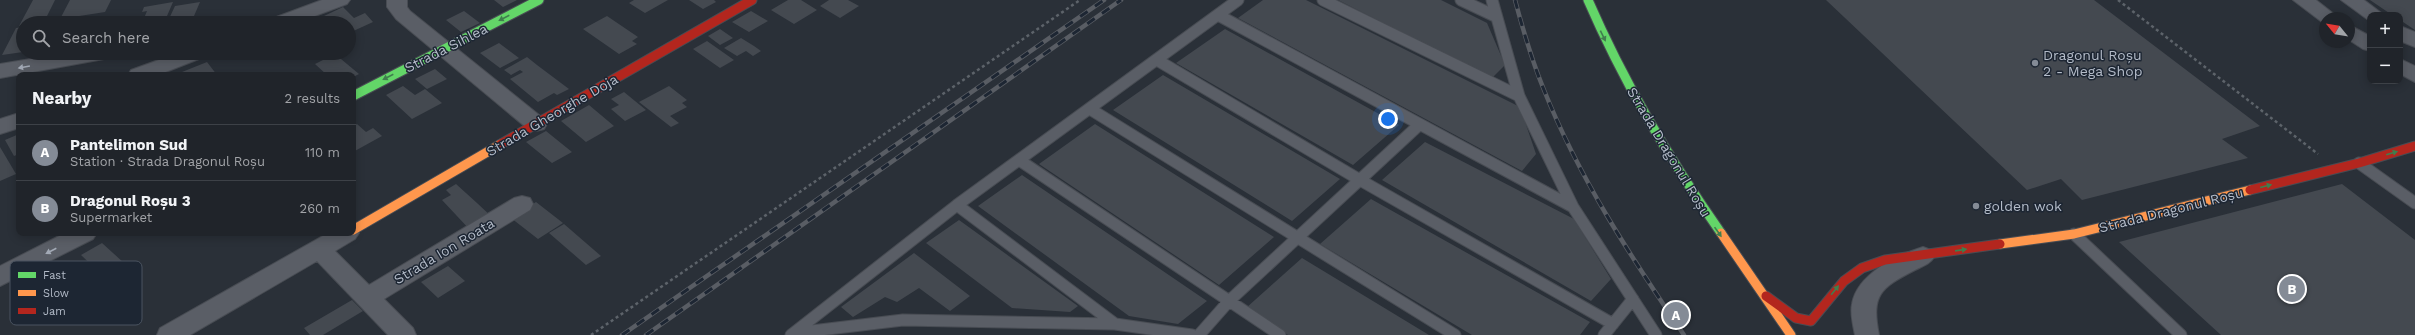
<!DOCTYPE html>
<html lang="en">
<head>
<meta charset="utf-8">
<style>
	:root { --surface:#20242a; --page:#2d3036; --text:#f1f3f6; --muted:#a2a4a8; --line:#3d4147; --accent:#848b96 }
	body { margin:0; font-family:"Work Sans",sans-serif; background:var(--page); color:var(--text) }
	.controls { position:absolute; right:12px; top:12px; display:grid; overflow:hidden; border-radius:8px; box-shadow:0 2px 10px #0003 }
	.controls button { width:36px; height:36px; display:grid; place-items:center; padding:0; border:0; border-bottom:1px solid var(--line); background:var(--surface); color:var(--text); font:20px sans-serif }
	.compass { position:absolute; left:2319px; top:12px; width:36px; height:36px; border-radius:50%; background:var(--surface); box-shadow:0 2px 10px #0003; rotate:300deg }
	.you { position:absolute; left:1388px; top:119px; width:14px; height:14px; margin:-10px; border:3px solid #fff; border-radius:50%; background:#1a73e8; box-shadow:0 0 0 6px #1a73e833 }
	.badge { display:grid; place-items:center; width:26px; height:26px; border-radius:50%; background:var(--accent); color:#fff; font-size:13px; font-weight:700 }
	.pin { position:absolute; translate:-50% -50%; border:2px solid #fff; box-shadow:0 1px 4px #0006 }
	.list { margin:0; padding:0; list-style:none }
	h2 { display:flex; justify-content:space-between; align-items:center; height:52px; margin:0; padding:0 16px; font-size:17px }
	h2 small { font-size:13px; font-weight:400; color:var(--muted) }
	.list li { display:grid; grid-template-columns:26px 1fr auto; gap:12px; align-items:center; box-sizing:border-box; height:56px; padding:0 16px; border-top:1px solid var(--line) }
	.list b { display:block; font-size:15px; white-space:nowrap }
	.list p { margin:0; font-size:13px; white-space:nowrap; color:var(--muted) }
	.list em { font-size:13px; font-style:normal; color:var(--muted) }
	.icon { flex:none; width:22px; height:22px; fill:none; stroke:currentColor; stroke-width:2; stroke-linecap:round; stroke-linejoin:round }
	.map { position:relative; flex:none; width:2415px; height:335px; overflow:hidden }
	.search { position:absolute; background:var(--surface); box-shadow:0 2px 10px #0003; left:16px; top:16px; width:340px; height:44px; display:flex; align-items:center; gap:10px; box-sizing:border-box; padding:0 14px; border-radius:22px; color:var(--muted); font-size:15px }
	.panel { position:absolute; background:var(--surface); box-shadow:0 2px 10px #0003; left:16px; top:72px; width:340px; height:164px; border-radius:8px }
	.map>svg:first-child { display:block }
</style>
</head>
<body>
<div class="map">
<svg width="2415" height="335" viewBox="0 0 2415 335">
	<rect width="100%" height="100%" fill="#2a3038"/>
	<path fill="#444950" d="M 33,0 L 55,0 L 44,22 L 23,23 L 23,25 L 19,26 Z
		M 70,0 L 111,0 L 105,12 L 60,19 Z
		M 494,0 L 517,0 L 503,7 Z
		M 634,0 L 668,0 L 645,13 L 629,3 Z
		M 689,0 L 714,0 L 716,2 L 703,9 Z
		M 788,0 L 801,0 L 817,10 L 794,24 L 771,10 Z
		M 829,0 L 848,0 L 859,6 L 840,18 L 820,6 Z
		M 1263,0 L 1306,0 L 1520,107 L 1536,154 L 1522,171 L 1238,18 Z
		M 1338,0 L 1441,0 L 1487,23 L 1505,65 L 1492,78 Z
		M 1826,0 L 2094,0 L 2260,126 L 2222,139 L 2248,158 L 2082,200 L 2061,179 L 2027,190 Z
		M 2370,0 L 2415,0 L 2415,30 L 2400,20 L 2400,15 L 2392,15 Z
		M 173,2 L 164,23 L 142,23 L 147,11 L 142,12 L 144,7 Z
		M 200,2 L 191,23 L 167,23 L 175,6 Z
		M 343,7 L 354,18 L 365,13 L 373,22 L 349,33 L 349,23 L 330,23 L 324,16 Z
		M 464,11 L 480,23 L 461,32 L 446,20 Z
		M 751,11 L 768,21 L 749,32 L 732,22 Z
		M 607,16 L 638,37 L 632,41 L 637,44 L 619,54 L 583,29 Z
		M 23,27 L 23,52 L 2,55 L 16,28 Z
		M 720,29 L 733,38 L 720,45 L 708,36 Z
		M 1225,29 L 1399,125 L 1353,165 L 1176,63 Z
		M 741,38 L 754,46 L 761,51 L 753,56 L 746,51 L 737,56 L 724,48 Z
		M 707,41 L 734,60 L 720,68 L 693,49 Z
		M 499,43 L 519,58 L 500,68 L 480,53 Z
		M 335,54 L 359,74 L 353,77 L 353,75 L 327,75 L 315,64 Z
		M 527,57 L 537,65 L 569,89 L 557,95 L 554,93 L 538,102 L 510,79 L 523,72 L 520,70 L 511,75 L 504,70 Z
		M 207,62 L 217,75 L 184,75 L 182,72 Z
		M 435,69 L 447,79 L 427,89 L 415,79 Z
		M 1163,75 L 1340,179 L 1292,221 L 1113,110 Z
		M 403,86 L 415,95 L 425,89 L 442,103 L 412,119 L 386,95 Z
		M 669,86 L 687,100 L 682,103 L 687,107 L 670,116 L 679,123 L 671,127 L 639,102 Z
		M 624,92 L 646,110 L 625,121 L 611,109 L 619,105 L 611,99 Z
		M 589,105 L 614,126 L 586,142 L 561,121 Z
		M 357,124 L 366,132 L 373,128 L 382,136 L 353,152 L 353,126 Z
		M 1095,124 L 1274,237 L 1219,285 L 1039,164 Z
		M 546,131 L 572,152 L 552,163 L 526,142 Z
		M 19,134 L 19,154 L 14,156 L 5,140 Z
		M 1425,142 L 1574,219 L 1611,279 L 1591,301 L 1382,180 Z
		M 0,147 L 16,174 L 0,181 Z
		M 1022,175 L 1207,301 L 1178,324 L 1129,316 L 978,206 Z
		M 456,184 L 477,203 L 493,218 L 471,231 L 442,200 L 451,195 L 446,190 Z
		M 2342,184 L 2415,240 L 2415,335 L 2221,335 L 2119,242 Z
		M 1371,199 L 1590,322 L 1580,335 L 1472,335 L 1320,244 Z
		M 536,202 L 563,223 L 538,239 L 511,218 Z
		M 959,220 L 1078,306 L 1070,312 L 1012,308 L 926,243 Z
		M 564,224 L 601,256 L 586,265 L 549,233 Z
		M 102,243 L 124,263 L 103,276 L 81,255 Z
		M 914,253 L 970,296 L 950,311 L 919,288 L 897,302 L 885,297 L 853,317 L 841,307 Z
		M 1302,258 L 1429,335 L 1288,335 L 1246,308 Z
		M 448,266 L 465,281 L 438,298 L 421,282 Z
		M 352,300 L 363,311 L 323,335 L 310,335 L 304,328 Z"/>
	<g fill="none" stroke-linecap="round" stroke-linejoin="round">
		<g stroke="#484c53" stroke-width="13">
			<path id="lane" d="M 1323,0 L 1519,96
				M 1461,0 L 1495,16
				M 1492,0 L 1519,96 L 1573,207 L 1656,335
				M 1218,15 L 1573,207
				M 1157,60 L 1360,180 L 1613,324
				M 1090,109 L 1455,335
				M 1019,160 L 1280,335
				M 2359,163 L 2415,203
				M 957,205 L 1115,324
				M 2074,234 L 2181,335
				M 795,333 L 903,320 L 1115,324 L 1192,335
				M 791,335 L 957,205 L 1238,0
				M 1199,335 L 1229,301 L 1419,125
				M 1604,335 L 1633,299"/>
		</g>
		<g stroke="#484c53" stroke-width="2">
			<path id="street" d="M 322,0 L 350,0 L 347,4 L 296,23 L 268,23 L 271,19 Z
				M 387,0 L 407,0 L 407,7 L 410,11 L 544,119 L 547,124 L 544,129 L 536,131 L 528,129 L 396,19 L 387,7 Z
				M 2293,0 L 2316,0 L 2339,18 L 2325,18 L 2325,23 L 2322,22 Z
				M 2341,0 L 2364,0 L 2384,15 L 2370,15 L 2370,20 L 2367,19 Z
				M 2349,25 L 2370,36 L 2370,51 L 2363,49 L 2349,40 Z
				M 2400,26 L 2415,32 L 2415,47 L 2400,41 Z
				M 67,53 L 114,53 L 111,57 L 104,59 L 0,78 L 0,64 Z
				M 178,53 L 207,53 L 204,57 L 158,75 L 128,75 L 131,70 Z
				M 2400,59 L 2415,66 L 2415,82 L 2400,74 Z
				M 19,113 L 19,128 L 0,134 L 0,119 Z
				M 522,196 L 530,198 L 533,204 L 530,210 L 384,299 L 413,328 L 416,335 L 388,335 L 317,261 L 190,335 L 157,335 L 160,328 L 328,233 L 353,233 L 353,226 L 355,227 L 359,233 L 355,239 L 335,251 L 369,285 L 514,198 Z
				M 65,233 L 97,233 L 93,239 L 0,286 L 0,266 Z
				M 1923,247 L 1931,250 L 1935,256 C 1930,264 1923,266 1915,270 C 1880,288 1871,295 1879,335 L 1855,335 C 1853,325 1850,314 1852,304 C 1857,274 1897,255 1923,247 Z"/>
		</g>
		<g stroke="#484c53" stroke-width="11">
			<path id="fast" d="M 1588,0 C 1624,83 1669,159 1721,233
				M 353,96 L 539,0"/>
		</g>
		<g stroke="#484c53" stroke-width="11">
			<path id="slow" d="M 353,230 L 501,144
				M 1721,233 L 1791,335
				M 2000,244 L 2074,234 L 2250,190"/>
		</g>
		<g stroke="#484c53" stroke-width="11">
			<path id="jam" d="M 501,144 L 752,0
				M 2250,190 L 2359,163 L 2415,146
				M 1766,296 L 1796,318 L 1811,321 L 1844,281 L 1862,268 L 1885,260 L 2000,244"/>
		</g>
		<path stroke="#5d636a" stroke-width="2.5" stroke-dasharray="3 3" stroke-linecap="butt" d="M 2118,0 L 2318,154
			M 591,335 L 1080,0"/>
		<use href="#lane" stroke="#5a5e66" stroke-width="11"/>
		<use href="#street" fill="#5a5e66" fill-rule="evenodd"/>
		<use href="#fast" stroke="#63d668" stroke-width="9"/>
		<use href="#slow" stroke="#ff974d" stroke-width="9"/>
		<use href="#jam" stroke="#b3261e" stroke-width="9"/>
		<g stroke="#595d64" stroke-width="4.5">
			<path id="rail" d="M 1515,0 C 1523,30 1532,61 1544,90 C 1579,178 1631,257 1684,335
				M 622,335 L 1104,0
				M 646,335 L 1121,0"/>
		</g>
		<use href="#rail" stroke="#1d2633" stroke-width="3" stroke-dasharray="9" stroke-linecap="butt"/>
	</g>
	<defs><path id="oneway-solid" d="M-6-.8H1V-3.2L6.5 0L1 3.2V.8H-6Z"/></defs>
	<g fill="#407e4e">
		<use href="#oneway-solid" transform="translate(504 18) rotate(153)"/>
		<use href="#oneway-solid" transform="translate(1603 36) rotate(64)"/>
		<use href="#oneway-solid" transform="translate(388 77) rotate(153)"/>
		<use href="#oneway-solid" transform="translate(2392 153) rotate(-16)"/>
		<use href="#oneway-solid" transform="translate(2266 186) rotate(-14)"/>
		<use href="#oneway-solid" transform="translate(1718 232) rotate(55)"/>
		<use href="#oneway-solid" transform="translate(1961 250) rotate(-8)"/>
		<use href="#oneway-solid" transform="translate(1835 290) rotate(-51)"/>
	</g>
	<g fill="#a2a9b5">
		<use href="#oneway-solid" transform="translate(24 67) rotate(170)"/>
		<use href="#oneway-solid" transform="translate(51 251) rotate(153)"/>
	</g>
	<g fill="#848b96" stroke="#1d2633" stroke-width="1.5">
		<circle cx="2035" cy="63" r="4"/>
		<circle cx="1976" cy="206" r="4"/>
	</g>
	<g text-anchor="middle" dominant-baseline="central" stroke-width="3" stroke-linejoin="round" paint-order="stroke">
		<g font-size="14" fill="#b4bcc9" stroke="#1d2633">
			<text transform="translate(446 48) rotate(-27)">Strada Sihlea</text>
			<text transform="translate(552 115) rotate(-30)">Strada Gheorghe Doja</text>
			<text transform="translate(1669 152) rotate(59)">Strada Dragonul Roșu</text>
			<text transform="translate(2171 210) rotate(-14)">Strada Dragonul Roșu</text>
			<text transform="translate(444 251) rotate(-31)">Strada Ion Roata</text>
		</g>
		<g font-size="14" fill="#b4bcc9" stroke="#1d2633" text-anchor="start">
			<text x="2043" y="55">Dragonul Roșu<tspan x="2043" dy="16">2 - Mega Shop</tspan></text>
			<text x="1984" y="206">golden wok</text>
		</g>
	</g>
	<rect x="10" y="261" width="132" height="64" rx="6" fill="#1d2633" stroke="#4a5360" stroke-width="1"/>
	<rect x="18" y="272" width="18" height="6" fill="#63d668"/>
	<rect x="18" y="290" width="18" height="6" fill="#ff974d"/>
	<rect x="18" y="308" width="18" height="6" fill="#b3261e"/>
	<g font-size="11" fill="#b4bcc9">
		<text x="43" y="279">Fast</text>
		<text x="43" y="297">Slow</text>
		<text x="43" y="315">Jam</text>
	</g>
</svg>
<div class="controls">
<button>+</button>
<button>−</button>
</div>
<svg class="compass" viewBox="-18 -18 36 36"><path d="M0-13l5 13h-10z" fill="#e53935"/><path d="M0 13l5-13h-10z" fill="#a2a4a8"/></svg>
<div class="you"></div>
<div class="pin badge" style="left:1676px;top:315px">A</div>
<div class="pin badge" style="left:2292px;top:289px">B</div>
<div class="search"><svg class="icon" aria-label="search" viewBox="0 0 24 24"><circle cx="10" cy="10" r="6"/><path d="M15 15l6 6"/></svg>Search here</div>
<section class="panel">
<h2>Nearby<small>2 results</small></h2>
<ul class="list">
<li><span class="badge">A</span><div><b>Pantelimon Sud</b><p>Station · Strada Dragonul Roșu</p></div><em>110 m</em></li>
<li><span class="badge">B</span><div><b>Dragonul Roșu 3</b><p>Supermarket</p></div><em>260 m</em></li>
</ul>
</section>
</div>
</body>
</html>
